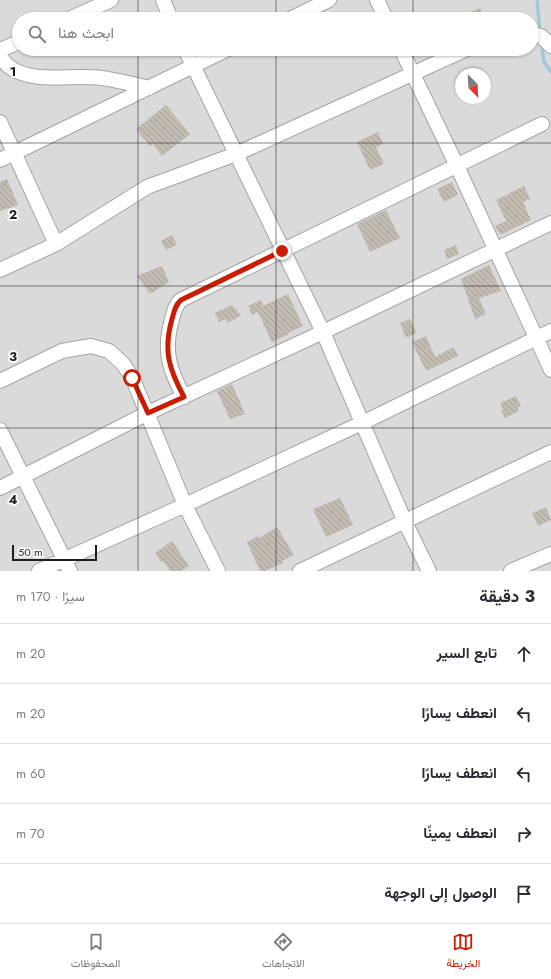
<!DOCTYPE html>
<html lang="ar">
<head>
<meta charset="utf-8">
<style>
	:root { --surface:#fff; --page:#f7f7f7; --text:#2b2b33; --muted:#7c7c81; --line:#e1e1e2; --accent:#ca1d00 }
	body { margin:0; font-family:Jost,Vazirmatn,sans-serif; background:var(--page); color:var(--text); direction:rtl }
	.compass { position:absolute; left:455px; top:68px; width:36px; height:36px; border-radius:50%; background:var(--surface); box-shadow:0 1px 3px #0004; rotate:156deg }
	.scale { position:absolute; left:12px; bottom:10px; width:85px; box-sizing:border-box; padding-left:4px; border:2px solid #1d1d1d; border-top:0; font-size:11px; line-height:14px; white-space:nowrap; color:#1d1d1d; -webkit-text-stroke:3px #fff; paint-order:stroke }
	.stop { position:absolute; width:12px; height:12px; margin:-9px; border:3px solid #ca1d00; border-radius:50%; background:#fff }
	.stop.end { background:#ca1d00; border-color:#fff; box-shadow:0 1px 4px #0008 }
	.list { margin:0; padding:0; list-style:none }
	h2 { display:flex; justify-content:space-between; align-items:center; height:52px; margin:0; padding:0 16px; font-size:17px }
	h2 small { font-size:13px; font-weight:400; color:var(--muted) }
	.list li { display:grid; grid-template-columns:26px 1fr auto; gap:12px; align-items:center; box-sizing:border-box; height:60px; padding:0 16px; border-top:1px solid var(--line) }
	.list b { display:block; font-size:15px; white-space:nowrap }
	.list em { font-size:13px; font-style:normal; color:var(--muted) }
	.icon { flex:none; width:22px; height:22px; fill:none; stroke:currentColor; stroke-width:2; stroke-linecap:round; stroke-linejoin:round }
	.map { position:relative; flex:none; width:551px; height:571px; overflow:hidden; direction:ltr }
	.search { position:absolute; background:var(--surface); box-shadow:0 1px 3px #0004; left:12px; right:12px; top:12px; height:44px; display:flex; align-items:center; gap:10px; box-sizing:border-box; padding:0 14px; border-radius:22px; color:var(--muted); font-size:15px }
	.sheet { height:352px; background:var(--surface) }
	nav { display:flex; justify-content:space-around; align-items:center; box-sizing:border-box; height:56px; border-top:1px solid var(--line); background:var(--surface); font-size:11px; color:var(--muted) }
	nav a { display:grid; justify-items:center; gap:2px }
	nav .on { color:var(--accent) }
	.map>svg:first-child { display:block }
</style>
</head>
<body>
<div class="map">
<svg width="551" height="571" viewBox="0 0 551 571">
	<defs>
		<pattern id="building-back-hatch" width="6" height="6" patternUnits="userSpaceOnUse"><rect width="6" height="6" fill="#c3bcb2"/><path d="M-1 5l2 2M0 0l6 6M5-1l2 2" fill="none" stroke="#a7a199"/></pattern>
	</defs>
	<rect width="100%" height="100%" fill="#efece3"/>
	<path fill="#dbdada" fill-rule="evenodd" d="M 0,0 L 551,0 L 551,571 L 0,571 ZM 19,19 L 532,19 L 532,49 L 19,49 ZM 461,74 L 485,74 L 485,98 L 461,98 Z"/>
	<g fill="none" stroke-linecap="round" stroke-linejoin="round">
		<path stroke="#a2c7dd" stroke-width="3.5" d="M 537,0 L 540,32
			M 541,42 L 544,62 L 551,72"/>
	</g>
	<path fill="url(#building-back-hatch)" d="M 480,8 L 484,16 L 478,19 L 456,19 Z
		M 166,105 L 190,134 L 162,156 L 153,144 L 150,146 L 136,129 Z
		M 378,132 L 383,144 L 376,147 L 384,164 L 370,170 L 357,142 Z
		M 7,179 L 18,205 L 0,211 L 0,182 Z
		M 452,182 L 458,195 L 444,202 L 437,189 Z
		M 524,186 L 530,199 L 523,202 L 531,220 L 500,235 L 495,226 L 506,221 L 496,200 Z
		M 386,210 L 400,238 L 370,252 L 357,224 Z
		M 172,235 L 177,245 L 166,250 L 161,241 Z
		M 456,245 L 459,254 L 447,259 L 444,250 Z
		M 489,265 L 501,291 L 479,298 L 486,314 L 475,319 L 461,279 Z
		M 162,266 L 169,282 L 150,294 L 137,276 Z
		M 288,294 L 303,326 L 288,333 L 289,334 L 272,342 L 258,312 L 252,315 L 248,306 L 261,300 L 263,306 Z
		M 232,305 L 241,315 L 237,318 L 227,323 L 226,319 L 219,322 L 215,313 Z
		M 410,319 L 416,333 L 406,338 L 400,323 Z
		M 426,336 L 435,357 L 454,347 L 458,356 L 426,371 L 412,342 Z
		M 232,384 L 245,414 L 230,419 L 217,391 Z
		M 516,396 L 521,406 L 517,408 L 519,411 L 505,418 L 501,410 L 503,409 L 500,403 Z
		M 340,498 L 353,525 L 326,537 L 313,509 Z
		M 546,507 L 551,520 L 538,526 L 532,513 Z
		M 277,527 L 294,555 L 282,561 L 283,563 L 265,571 L 260,571 L 247,542 L 258,536 L 259,538 Z
		M 172,541 L 189,566 L 181,571 L 170,571 L 163,561 L 161,562 L 155,553 Z"/>
	<g fill="none" stroke-linecap="round" stroke-linejoin="round">
		<g stroke="#a4a4a4" stroke-width="16">
			<path id="minor" d="M 163,0 L 171,19
				M 377,0 L 386,19
				M 69,19 L 111,0
				M 290,19 L 329,0
				M 532,34 L 541,36 L 551,46
				M 185,49 L 323,332 L 405,522 L 429,571
				M 401,49 L 457,166 L 551,370
				M 0,50 L 19,42
				M 0,57 C 3,60 5,63 8,66 C 33,85 71,74 101,78 C 117,80 133,84 149,88
				M 0,122 L 56,244
				M 0,160 L 228,49
				M 0,270 L 56,244 L 147,187 L 236,154 L 467,49
				M 0,381 L 62,351 L 91,346 L 109,351 L 123,364 L 132,377 L 185,505 L 218,571
				M 184,397 C 169,369 163,351 172,319 C 174,312 175,305 181,300 L 542,124
				M 0,430 L 70,571
				M 0,488 L 148,413 L 323,332 L 551,223
				M 39,571 L 185,505 L 362,423 L 551,331
				M 300,571 L 551,452
				M 511,571 L 551,554"/>
		</g>
		<use href="#minor" stroke="#fff" stroke-width="14"/>
	</g>
	<g fill="none" stroke-linecap="round" stroke-linejoin="round">
		<path stroke="#ca1d00" stroke-width="5" d="M 132,378 L 148,413 L 184,397 C 169,369 163,351 172,319 C 174,312 175,305 181,300 L 282,251"/>
	</g>
	<path fill="none" stroke="#1d1d1d" stroke-width="1" stroke-opacity="0.55" d="M 138,0 L 138,19M 276,0 L 276,19M 413,0 L 413,19M 138,49 L 138,571M 276,49 L 276,571M 413,49 L 413,571M 0,143 L 551,143M 0,286 L 551,286M 0,428 L 551,428"/>
	<g font-size="13" text-anchor="middle" font-weight="bold" fill="#1d1d1d" stroke="#fff" stroke-width="3.5" stroke-linejoin="round" paint-order="stroke">
		<text x="13" y="76">1</text>
		<text x="13" y="219">2</text>
		<text x="13" y="361">3</text>
		<text x="13" y="504">4</text>
	</g>
</svg>
<svg class="compass" viewBox="-18 -18 36 36"><path d="M0-13l5 13h-10z" fill="#e53935"/><path d="M0 13l5-13h-10z" fill="#7c7c81"/></svg>
<div class="scale">50 m</div>
<div class="stop" style="left:132px;top:378px"></div>
<div class="stop end" style="left:282px;top:251px"></div>
<div class="search"><svg class="icon" aria-label="search" viewBox="0 0 24 24"><circle cx="10" cy="10" r="6"/><path d="M15 15l6 6"/></svg>ابحث هنا</div>
</div>
<section class="sheet">
<h2>3 دقيقة<small>سيرًا · 170 m</small></h2>
<ul class="list">
<li><svg class="icon" aria-label="ahead" viewBox="0 0 24 24"><path d="M12 20V5M6 11l6-6 6 6"/></svg><div><b>تابع السير</b></div><em>20 m</em></li>
<li><svg class="icon" aria-label="left" viewBox="0 0 24 24"><path d="M17 20v-9H6M10 6l-5 5 5 5"/></svg><div><b>انعطف يسارًا</b></div><em>20 m</em></li>
<li><svg class="icon" aria-label="left" viewBox="0 0 24 24"><path d="M17 20v-9H6M10 6l-5 5 5 5"/></svg><div><b>انعطف يسارًا</b></div><em>60 m</em></li>
<li><svg class="icon" aria-label="right" viewBox="0 0 24 24"><path d="M7 20v-9h11M14 6l5 5-5 5"/></svg><div><b>انعطف يمينًا</b></div><em>70 m</em></li>
<li><svg class="icon" aria-label="arrive" viewBox="0 0 24 24"><path d="M6 21V4h12l-3 4 3 4H6"/></svg><div><b>الوصول إلى الوجهة</b></div></li>
</ul>
</section>
<nav>
<a class="on"><svg class="icon" aria-label="map" viewBox="0 0 24 24"><path d="M3 6l6-2 6 2 6-2v14l-6 2-6-2-6 2zM9 4v14M15 6v14"/></svg>الخريطة</a>
<a><svg class="icon" aria-label="directions" viewBox="0 0 24 24"><path d="M12 3l9 9-9 9-9-9zM9 14v-3h6M13 9l2 2-2 2"/></svg>الاتجاهات</a>
<a><svg class="icon" aria-label="saved" viewBox="0 0 24 24"><path d="M7 4h10v16l-5-4-5 4z"/></svg>المحفوظات</a>
</nav>
</body>
</html>
